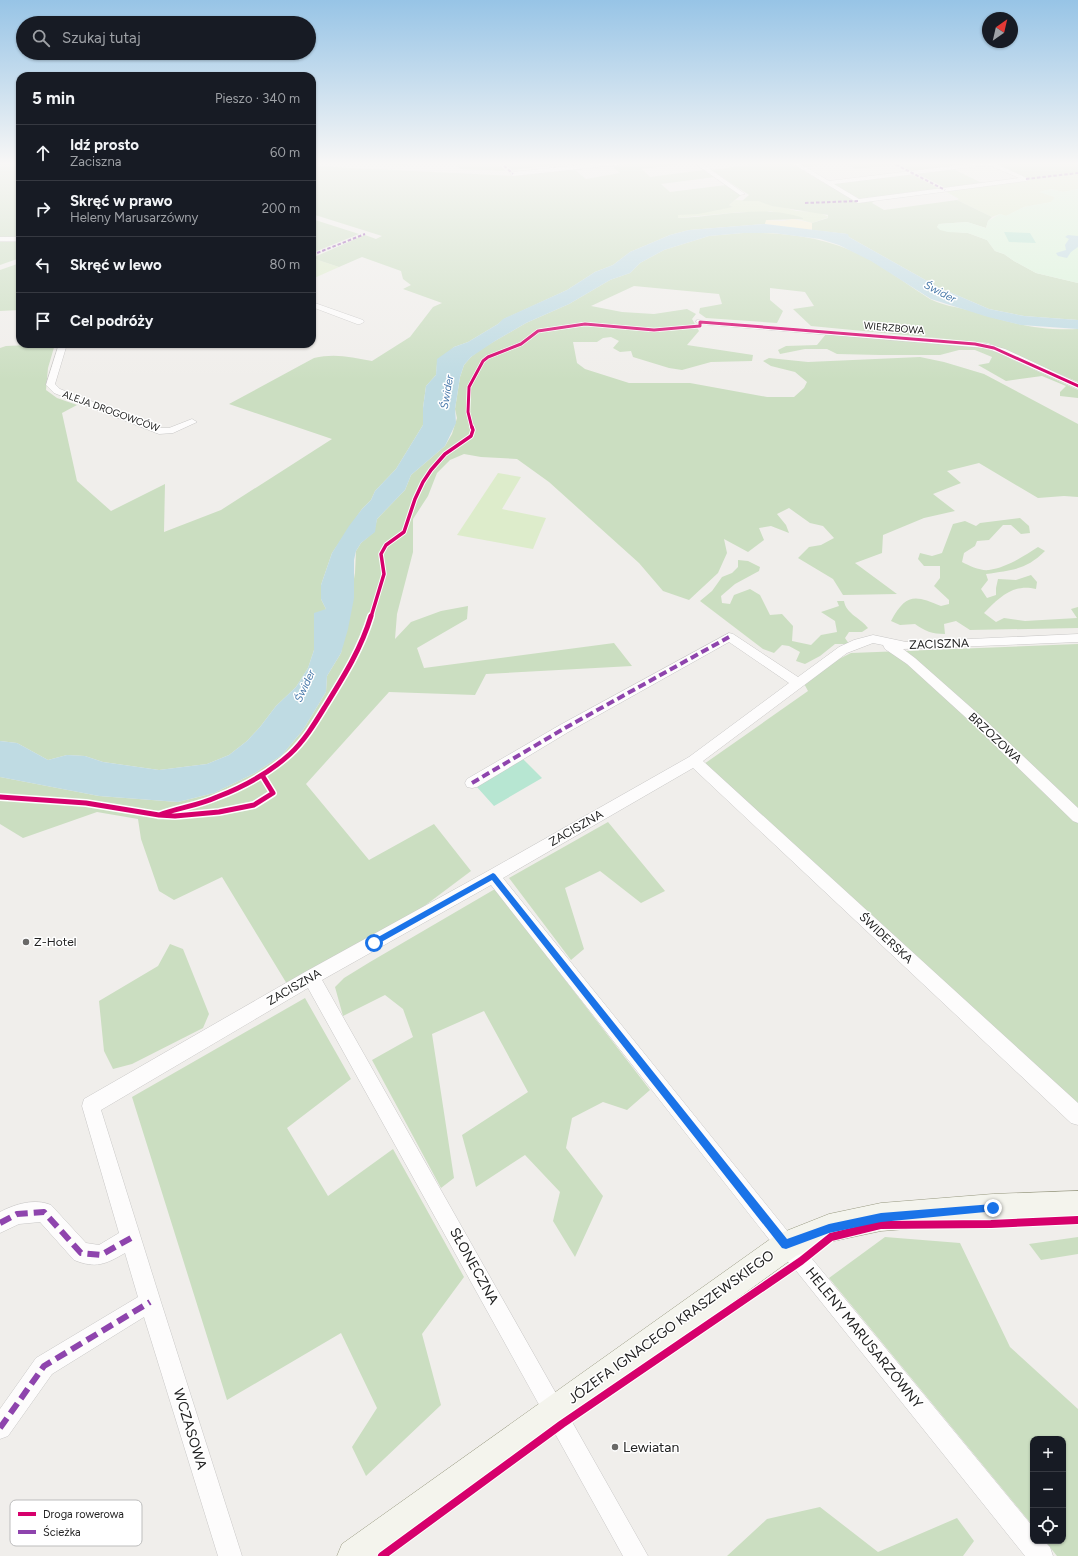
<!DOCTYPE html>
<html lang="pl">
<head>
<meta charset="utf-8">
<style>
	:root { --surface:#171b24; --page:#242831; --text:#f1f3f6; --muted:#9ea1a6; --line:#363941 }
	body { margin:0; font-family:Figtree,sans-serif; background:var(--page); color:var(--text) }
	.controls { position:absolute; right:12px; bottom:12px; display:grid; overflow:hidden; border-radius:8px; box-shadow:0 1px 3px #0004 }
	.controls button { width:36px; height:36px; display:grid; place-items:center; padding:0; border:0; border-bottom:1px solid var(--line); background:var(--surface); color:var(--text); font:20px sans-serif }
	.compass { position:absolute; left:982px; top:12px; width:36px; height:36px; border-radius:50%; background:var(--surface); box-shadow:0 1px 3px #0004; rotate:34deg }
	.stop { position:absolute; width:12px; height:12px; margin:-9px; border:3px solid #1a73e8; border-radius:50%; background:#fff }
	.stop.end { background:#1a73e8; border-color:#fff; box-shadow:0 1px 4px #0008 }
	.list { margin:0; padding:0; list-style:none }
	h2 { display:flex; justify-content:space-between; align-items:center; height:52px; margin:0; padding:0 16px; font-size:17px }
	h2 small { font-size:13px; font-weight:400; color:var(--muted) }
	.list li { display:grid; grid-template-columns:26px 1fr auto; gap:12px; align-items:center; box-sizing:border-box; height:56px; padding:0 16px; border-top:1px solid var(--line) }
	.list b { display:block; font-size:15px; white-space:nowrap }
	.list p { margin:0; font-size:13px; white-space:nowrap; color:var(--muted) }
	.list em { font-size:13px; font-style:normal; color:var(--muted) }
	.icon { flex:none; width:22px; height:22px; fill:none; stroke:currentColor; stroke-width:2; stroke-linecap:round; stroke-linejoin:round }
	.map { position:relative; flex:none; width:1078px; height:1556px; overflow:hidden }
	.search { position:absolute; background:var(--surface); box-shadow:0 1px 3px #0004; left:16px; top:16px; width:300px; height:44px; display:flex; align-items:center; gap:10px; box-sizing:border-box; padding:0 14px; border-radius:22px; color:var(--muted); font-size:15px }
	.panel { position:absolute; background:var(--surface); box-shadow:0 1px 3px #0004; left:16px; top:72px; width:300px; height:276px; border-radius:12px }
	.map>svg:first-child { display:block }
</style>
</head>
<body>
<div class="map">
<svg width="1078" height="1556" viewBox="0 0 1078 1556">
	<rect width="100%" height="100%" fill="#f0eeeb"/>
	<path fill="#ddeccb" d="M 1078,174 L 1078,189 L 1063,192 L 1051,189 L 1040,192 L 1055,197 L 1052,202 L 1024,207 L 1006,216 L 1000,214 L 992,217 L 957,200 L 959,199 L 945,191 Z
		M 735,200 L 758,201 L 797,211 L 818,212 L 829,217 L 812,223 L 770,211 L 764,213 L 741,212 L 677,218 L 678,215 L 732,207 L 729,205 Z
		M 312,258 L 339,267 L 312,279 Z
		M 498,473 L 521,477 L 502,509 L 546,518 L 533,549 L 457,535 Z"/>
	<path fill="#cbdec1" d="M 0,162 L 20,162 L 20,238 L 0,238 Z
		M 333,162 L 406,162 L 410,166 Z
		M 454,162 L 495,162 L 506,171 L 460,169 Z
		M 503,162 L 585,162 L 512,170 Z
		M 636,162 L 692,162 L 694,163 L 642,169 L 650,177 L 704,170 L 715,177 L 661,184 L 670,192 L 726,185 L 741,195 L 729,205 L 733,207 L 698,214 L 678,215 L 678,218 C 718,217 764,204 803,218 L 803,219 L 767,220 L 765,224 L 689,230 L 670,235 L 630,252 L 613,265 L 595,272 L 567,290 L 504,319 L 498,324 L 468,342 L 454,347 L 437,364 L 436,375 L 426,386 L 423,408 L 423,425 L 396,469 L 375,491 L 371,500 L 362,509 L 332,553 L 321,585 L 321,599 L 326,609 L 315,632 L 314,650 L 308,668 L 296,687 L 276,706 L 260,727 L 247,741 L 229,755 L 207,764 L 159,770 L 103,762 L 85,756 L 67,755 L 48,760 L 17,743 L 0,741 L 0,348 L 6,346 L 55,344 L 48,368 L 46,390 L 57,398 L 77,405 L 62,413 L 77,481 L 111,511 L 165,484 L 164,532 L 221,510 L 332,439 L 229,404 L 314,358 C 334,353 352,357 372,361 L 410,337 L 433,307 L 442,303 L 403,289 L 411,285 L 403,279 L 401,271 L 362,257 L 339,267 L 312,258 L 365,235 L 376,239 L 382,236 L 312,214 L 312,166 L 517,176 L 574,169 L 586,179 L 620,173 L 611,165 Z
		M 744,162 L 789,162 L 858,203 L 874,201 L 872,203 L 884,210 L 957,200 L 992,217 L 988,221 L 986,228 L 967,222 L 939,224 L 937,227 L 955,232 L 968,233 L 987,240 L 995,251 L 1004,254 L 1014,261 L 1036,273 L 1078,283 L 1078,320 L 1024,316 L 989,309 L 938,287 L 856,241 L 849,237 L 847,234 L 812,230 L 812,223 L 828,218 L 828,215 L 772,206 L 758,201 L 742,201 L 749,195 L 711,170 L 749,165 Z
		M 797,162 L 887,162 L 893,165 L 856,169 L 842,162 L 805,167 Z
		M 894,162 L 984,162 L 912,171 Z
		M 992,162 L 1078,162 L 1078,174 L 1031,180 Z
		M 953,169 L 982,183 L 946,188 L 916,173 Z
		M 911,174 L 940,189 L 860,200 L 834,184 Z
		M 312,219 L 359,234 L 312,253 Z
		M 743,233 C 788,232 833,238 872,261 C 892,273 911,287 930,299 C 941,305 956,307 968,310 C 1007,322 1036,331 1078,329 L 1078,382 L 988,343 L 811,326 L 793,309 L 814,306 L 805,292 L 770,288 L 770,300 L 783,311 L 777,323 L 706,318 L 699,313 L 700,308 L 722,304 L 719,294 L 634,286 L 591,306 L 622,312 L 654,314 L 687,309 L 696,314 L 692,319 L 699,331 L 687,345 L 753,355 L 752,361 L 711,362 L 682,370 L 669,368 L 633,357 L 631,351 L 620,352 L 613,348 L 619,341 L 611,337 L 603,338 L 597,342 L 573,342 L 577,363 L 585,369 L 629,383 L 690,383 L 767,397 L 794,397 L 804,388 L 807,382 L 795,372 L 771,366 L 763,361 L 769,358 L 808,362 L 920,357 L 944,362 L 984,374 L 1078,424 L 1078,497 L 1064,496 L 1038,498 L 979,463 L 947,471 L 961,483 L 933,494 L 955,511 L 924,518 L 883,535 L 882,553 L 855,563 L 897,594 L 843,595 L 833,579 L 798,558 L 809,547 L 821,545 L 834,538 L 823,526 L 810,523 L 789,508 L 777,514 L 786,525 L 789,533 L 771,526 L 759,528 L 764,540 L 748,552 L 724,539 L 727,553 L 718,573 L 689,600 L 663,591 L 639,563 L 549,482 L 517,459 L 481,457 L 464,454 L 450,460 L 437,473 L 428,496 L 413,519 L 413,552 L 397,614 L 395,639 L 411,622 L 441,611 L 468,606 L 467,619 L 417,648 L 424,668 L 614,643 L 632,666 L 486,674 L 475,695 L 389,692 L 306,784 L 369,860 L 434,824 L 471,871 L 415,913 L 287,984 L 222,877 L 174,900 L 159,891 L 141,839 L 138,819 L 97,812 L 23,838 L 0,824 L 0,777 L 99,796 L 178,802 L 214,793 L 255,773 L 282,755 L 303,730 L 326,692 L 327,676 L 341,653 L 355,573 L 356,551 L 361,543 L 374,532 L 377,519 L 405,490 L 411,475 L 445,446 L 452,434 L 457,418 L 455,409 L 460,377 L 464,365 L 471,357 L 481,349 L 526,323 L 569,304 L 610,280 L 630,273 L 640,263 L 664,250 L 709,236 Z
		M 0,242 L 20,242 L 20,258 L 0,265 Z
		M 20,263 L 20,310 L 0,311 L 0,270 Z
		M 826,334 L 983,348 L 996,352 L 1078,390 L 1078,398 L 1060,396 L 1060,392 L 1066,386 L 1042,376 L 1006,381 L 978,365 L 989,363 L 992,357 L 975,350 L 959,350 L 940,355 L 880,355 L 837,354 L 827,349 L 805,349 L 780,354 L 778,350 L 786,346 L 817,345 Z
		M 1020,518 L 1029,526 L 1030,533 L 1021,534 L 1011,525 L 1003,525 L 989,540 L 977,541 L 975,546 L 964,553 L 962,562 C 970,566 980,571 989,570 C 1006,568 1024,556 1038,547 L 1045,551 C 1026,570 1012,570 986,574 L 988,580 L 981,589 L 987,598 L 996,595 L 996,588 L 998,579 L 1016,580 L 1031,575 L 1037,582 L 1036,589 C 1013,583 999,598 984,613 L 996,622 L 1004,618 L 1025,621 L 1077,618 L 1071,609 L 1078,607 L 1078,628 L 970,630 L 956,621 L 944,624 L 945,634 C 932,634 925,631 915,624 L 900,625 L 891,621 C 906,593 915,595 941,606 L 949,604 L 949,600 L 934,586 L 940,578 L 940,566 L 924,566 L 918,559 L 920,553 L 932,556 L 942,553 L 953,524 L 965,521 L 976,526 L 980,523 Z
		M 738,560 L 748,561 L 760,567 L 759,571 L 735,584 L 721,596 L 722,603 L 730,604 L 734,595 L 750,589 L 760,595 L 770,615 L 782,614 L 793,626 L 792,641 L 811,645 L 821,635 L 837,632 L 835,621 L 821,612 L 839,606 L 837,601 L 844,601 C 846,614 861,618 868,628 L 862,632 L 849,632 L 845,638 L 849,644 L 835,644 L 820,656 L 805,664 L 796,661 L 800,652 L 789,646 L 782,645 L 774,653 L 763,649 L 700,601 L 712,591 L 722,577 L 732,573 L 738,567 Z
		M 1078,644 L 1078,1110 L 704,764 L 808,691 L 801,678 L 851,653 Z
		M 608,822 L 665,891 L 641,903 L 600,871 L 565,888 L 584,949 L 571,960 L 509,878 Z
		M 495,889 L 650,1090 L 627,1110 L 603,1102 L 572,1118 L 566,1148 L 603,1196 L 575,1257 L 553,1221 L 560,1192 L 525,1155 L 476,1187 L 462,1135 L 528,1092 L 484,1011 L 432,1034 L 454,1178 L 441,1188 L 372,1060 L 413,1037 L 403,1009 L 385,995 L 343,1016 L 335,987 L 344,978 L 370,962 Z
		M 170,944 L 183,949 L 209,1014 L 203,1028 L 132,1064 L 113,1069 L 104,1051 L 99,1001 L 158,966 Z
		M 305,998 L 351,1079 L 287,1128 L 328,1196 L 393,1149 L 464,1277 L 422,1334 L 441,1405 L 366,1476 L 352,1447 L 377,1408 L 341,1333 L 227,1400 L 132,1097 Z
		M 885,1237 L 960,1243 L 1010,1347 L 1078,1409 L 1078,1556 L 1057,1556 L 1045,1541 L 1063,1541 L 1063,1439 L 1033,1439 L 1033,1526 L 829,1278 Z
		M 1078,1237 L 1078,1254 L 1041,1260 L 1029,1244 Z
		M 820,1507 L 878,1552 L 957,1518 L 974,1541 L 963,1556 L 727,1556 L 767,1519 Z"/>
	<path fill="#f8f0d0" d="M 793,219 L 812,223 L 812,230 L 765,224 L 766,220 L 782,221 Z"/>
	<path fill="#daf5da" d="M 1051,189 L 1063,192 L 1078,189 L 1078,283 L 1036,273 L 1014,261 L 1004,254 L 995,251 L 987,240 L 968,233 L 948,232 L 940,230 L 937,227 L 939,224 L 967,222 L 986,228 L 988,221 L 1000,214 L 1006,216 L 1024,207 L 1051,202 L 1055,197 L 1039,192 Z"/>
	<path fill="#b7e6d2" d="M 1004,232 L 1030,233 L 1036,243 L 1009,242 Z
		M 523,759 L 542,778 L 494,806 L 476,786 Z"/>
	<path fill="#bfdbe3" d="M 765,224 L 848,234 L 849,237 L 856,241 L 938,287 L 989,309 L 1024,316 L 1078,320 L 1078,329 L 1021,325 L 988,317 L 931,299 L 871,261 L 839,245 L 820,239 L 773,233 L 743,233 L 709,236 L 664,250 L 640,263 L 630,273 L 610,280 L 569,304 L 526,323 L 495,341 L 471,357 L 464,365 L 460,377 L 455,409 L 456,423 L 445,446 L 411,475 L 405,490 L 377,519 L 375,532 L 361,543 L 356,551 L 354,560 L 354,598 L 348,629 L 341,653 L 327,676 L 326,692 L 303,730 L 282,755 L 255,773 L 214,793 L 178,802 L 99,796 L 0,777 L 0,741 L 17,743 L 48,760 L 67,755 L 85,756 L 103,762 L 159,770 L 207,764 L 229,755 L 247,741 L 260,727 L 276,706 L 296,687 L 308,668 L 314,650 L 314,613 L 326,609 L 321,599 L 321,585 L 332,553 L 349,526 L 362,509 L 371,500 L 375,491 L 396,469 L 423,425 L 423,408 L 426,386 L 436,375 L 437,359 L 454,347 L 468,342 L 498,324 L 503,319 L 567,290 L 595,272 L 613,265 L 630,252 L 670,235 L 689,230 Z
		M 1068,235 L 1078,236 L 1078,247 L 1071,252 L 1067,258 L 1058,256 L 1056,253 L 1066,250 L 1065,245 L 1069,239 L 1065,237 Z"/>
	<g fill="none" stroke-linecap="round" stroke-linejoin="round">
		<g stroke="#c9c8c7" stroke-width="1">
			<path id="street" d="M 611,162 L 628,162 L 625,164 L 513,176 L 510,174 L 513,172 Z
				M 693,162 L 700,162 L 745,194 L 740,195 Z
				M 790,162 L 797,162 L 829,181 L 985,162 L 992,162 L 1029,179 L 1026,181 L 858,203 ZM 989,165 L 1019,178 L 859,199 L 834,184 Z
				M 0,237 L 20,237 L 20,241 L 0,241 Z
				M 312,302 L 363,320 L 364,322 L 360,324 L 357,324 L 312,307 Z
				M 697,320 L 987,344 L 1005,349 L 1078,383 L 1078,389 L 999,353 L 986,348 L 700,324 L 696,322 Z
				M 59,344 L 67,344 L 55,384 L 60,389 L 160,428 L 169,428 L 192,419 L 197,422 L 173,433 L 159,434 L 54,393 L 46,385 Z
				M 729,633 L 733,634 L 798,677 L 839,647 L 854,640 L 873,635 L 906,642 L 1078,634 L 1078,642 L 903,649 L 915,658 L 984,719 L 1078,808 L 1078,823 L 1073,821 L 974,725 L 907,664 L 885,649 L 883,645 L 873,643 L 847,653 L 703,761 L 1078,1103 L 1078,1125 L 1071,1123 L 693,768 L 503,878 L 793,1238 L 808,1254 L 1033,1527 L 1033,1541 L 1044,1541 L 1050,1547 L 1053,1556 L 1025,1556 L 794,1268 L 779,1252 L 491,885 L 322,980 L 648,1556 L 623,1556 L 308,988 L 101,1110 L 161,1302 L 242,1556 L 218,1556 L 144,1317 L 52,1374 L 8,1436 L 0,1439 L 0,1409 L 36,1358 L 138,1297 L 125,1253 C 106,1264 96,1269 74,1260 L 40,1222 L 19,1224 L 0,1233 L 0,1212 C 15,1204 35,1198 51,1205 L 86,1243 L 99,1245 L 119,1233 L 82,1106 L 84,1099 L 305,972 L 488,871 L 689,757 L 789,683 L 729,642 L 570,731 L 477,787 L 472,788 L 467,787 L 465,783 L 467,779 L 560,725 Z"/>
		</g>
		<g stroke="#999a82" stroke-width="1">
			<path id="secondary" d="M 1078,1191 L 1078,1219 L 993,1222 L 881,1231 L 829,1242 L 796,1256 L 383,1556 L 337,1556 L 342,1544 L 776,1235 L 829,1214 L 881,1203 L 993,1194 Z"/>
		</g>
		<use href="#street" fill="#fdfcfc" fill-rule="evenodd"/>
		<use href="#secondary" fill="#f4f4ed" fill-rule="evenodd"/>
		<path stroke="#8e44ad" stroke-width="2" stroke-dasharray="3.5 2" stroke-linecap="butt" d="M 500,162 L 513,174
			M 891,162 L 945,190
			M 1026,179 L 1078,173
			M 805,203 L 858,201
			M 312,255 L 365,234"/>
		<path stroke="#8e44ad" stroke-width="4" stroke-dasharray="8 4" stroke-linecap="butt" d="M 472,783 L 565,728 L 729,637"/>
		<path stroke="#8e44ad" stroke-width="6" stroke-dasharray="12 6" stroke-linecap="butt" d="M 0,1223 L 17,1214 L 44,1212 L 81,1253 L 101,1255 L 131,1238
			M 0,1428 L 44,1366 L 150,1302"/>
		<g stroke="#fff" stroke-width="4.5">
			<path id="cycleway-far3" d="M 472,428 L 468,412 L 469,387 L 483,361 L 488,357 L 521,344 L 538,331 L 585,324 L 654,330 L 700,326 L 700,322 L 975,344 L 994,348 L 1078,386"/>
		</g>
		<g stroke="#fff" stroke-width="5.5">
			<path id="cycleway-far2" d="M 371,617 L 384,574 L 381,554 L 386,545 L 404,532 L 415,499 L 423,482 L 431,470 L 445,454 L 471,436 L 473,430 L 472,427"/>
		</g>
		<g stroke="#fff" stroke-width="8">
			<path id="cycleway-far1" d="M 0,797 L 86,803 L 159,815 L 175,816 L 219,812 L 254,805 L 273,793 L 262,775
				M 159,815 C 178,808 200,805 217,797 C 243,787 269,773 290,754 C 305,740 315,723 326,705 C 344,676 361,649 371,616"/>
		</g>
		<g stroke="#fff" stroke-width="10">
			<path id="cycleway" d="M 382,1556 L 562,1424 L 801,1261 L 831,1237 L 880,1225 L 991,1224 L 1078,1220"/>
		</g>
		<use href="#cycleway-far3" stroke="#d6006c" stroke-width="3"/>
		<use href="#cycleway-far2" stroke="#d6006c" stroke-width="3.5"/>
		<use href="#cycleway-far1" stroke="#d6006c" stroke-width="5"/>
		<use href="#cycleway" stroke="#d6006c" stroke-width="8"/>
	</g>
	<linearGradient id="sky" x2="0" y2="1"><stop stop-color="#97c4e6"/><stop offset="0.43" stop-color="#f8f7f6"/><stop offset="1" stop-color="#f8f7f6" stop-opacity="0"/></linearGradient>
	<rect width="1078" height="380" fill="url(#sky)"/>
	<path fill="#1a73e8" d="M 493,873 L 495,874 L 787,1239 L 829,1224 L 881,1213 L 993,1204 L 996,1205 L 998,1208 L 996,1211 L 881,1222 L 829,1233 L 786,1249 L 782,1248 L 492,880 L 376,945 L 371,945 L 371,941 Z"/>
	<g fill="#6a6968" stroke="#fff" stroke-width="1.5">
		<circle cx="26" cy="942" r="4"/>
		<circle cx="615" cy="1447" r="4"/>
	</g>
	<g text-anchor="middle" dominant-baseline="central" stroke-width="3" stroke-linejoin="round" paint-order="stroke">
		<g font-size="10" fill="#222" stroke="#fff">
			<text transform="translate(894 328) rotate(5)">WIERZBOWA</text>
			<text transform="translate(111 411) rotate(20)">ALEJA DROGOWCÓW</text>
		</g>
		<g font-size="11" font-style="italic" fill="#4a7aab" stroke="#fff">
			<text transform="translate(940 292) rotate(27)">Świder</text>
			<text transform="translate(447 392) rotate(-80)">Świder</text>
			<text transform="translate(305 686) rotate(-65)">Świder</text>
		</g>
		<g font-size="12" fill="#222" stroke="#fff">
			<text transform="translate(939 644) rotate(-2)">ZACISZNA</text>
			<text transform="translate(995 738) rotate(43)">BRZOZOWA</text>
			<text transform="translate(576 828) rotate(-30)">ZACISZNA</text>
			<text transform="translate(886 938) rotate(43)">ŚWIDERSKA</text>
			<text transform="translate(294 987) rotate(-30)">ZACISZNA</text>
		</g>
		<g font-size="12" fill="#222" stroke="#fff" text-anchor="start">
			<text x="34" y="942">Z-Hotel</text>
		</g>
		<g font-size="14" fill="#222" stroke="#fff">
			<text transform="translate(474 1266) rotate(61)">SŁONECZNA</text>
			<text transform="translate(671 1327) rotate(-36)">JÓZEFA IGNACEGO KRASZEWSKIEGO</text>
			<text transform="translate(864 1338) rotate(51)">HELENY MARUSARZÓWNY</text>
			<text transform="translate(190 1429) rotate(73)">WCZASOWA</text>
		</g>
		<g font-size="14" fill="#222" stroke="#fff" text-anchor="start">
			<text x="623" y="1447">Lewiatan</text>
		</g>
	</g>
	<rect x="10" y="1500" width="132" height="46" rx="6" fill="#fff" stroke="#bdbdbd" stroke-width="1"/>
	<rect x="18" y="1512" width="18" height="4" fill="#d6006c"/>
	<rect x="18" y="1530" width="18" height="4" fill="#8e44ad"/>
	<g font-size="11" fill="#222">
		<text x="43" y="1518">Droga rowerowa</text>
		<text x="43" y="1536">Ścieżka</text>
	</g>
</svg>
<div class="controls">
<button>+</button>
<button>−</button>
<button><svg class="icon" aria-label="locate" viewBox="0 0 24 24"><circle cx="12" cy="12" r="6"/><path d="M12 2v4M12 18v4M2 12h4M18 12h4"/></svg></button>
</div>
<svg class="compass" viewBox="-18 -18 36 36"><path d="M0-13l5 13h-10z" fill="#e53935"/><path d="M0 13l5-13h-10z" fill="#9ea1a6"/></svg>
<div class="stop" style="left:374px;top:943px"></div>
<div class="stop end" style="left:993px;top:1208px"></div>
<div class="search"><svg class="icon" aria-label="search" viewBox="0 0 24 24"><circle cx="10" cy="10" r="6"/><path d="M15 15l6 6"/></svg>Szukaj tutaj</div>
<section class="panel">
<h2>5 min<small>Pieszo · 340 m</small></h2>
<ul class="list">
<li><svg class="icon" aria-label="ahead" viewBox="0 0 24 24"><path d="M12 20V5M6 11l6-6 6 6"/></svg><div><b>Idź prosto</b><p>Zaciszna</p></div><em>60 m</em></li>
<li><svg class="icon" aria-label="right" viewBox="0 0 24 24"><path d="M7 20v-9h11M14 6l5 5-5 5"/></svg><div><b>Skręć w prawo</b><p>Heleny Marusarzówny</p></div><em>200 m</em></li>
<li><svg class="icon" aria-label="left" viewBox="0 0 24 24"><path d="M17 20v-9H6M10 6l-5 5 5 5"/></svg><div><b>Skręć w lewo</b></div><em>80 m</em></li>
<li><svg class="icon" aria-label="arrive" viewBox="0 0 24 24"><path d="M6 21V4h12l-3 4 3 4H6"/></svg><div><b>Cel podróży</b></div></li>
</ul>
</section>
</div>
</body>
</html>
